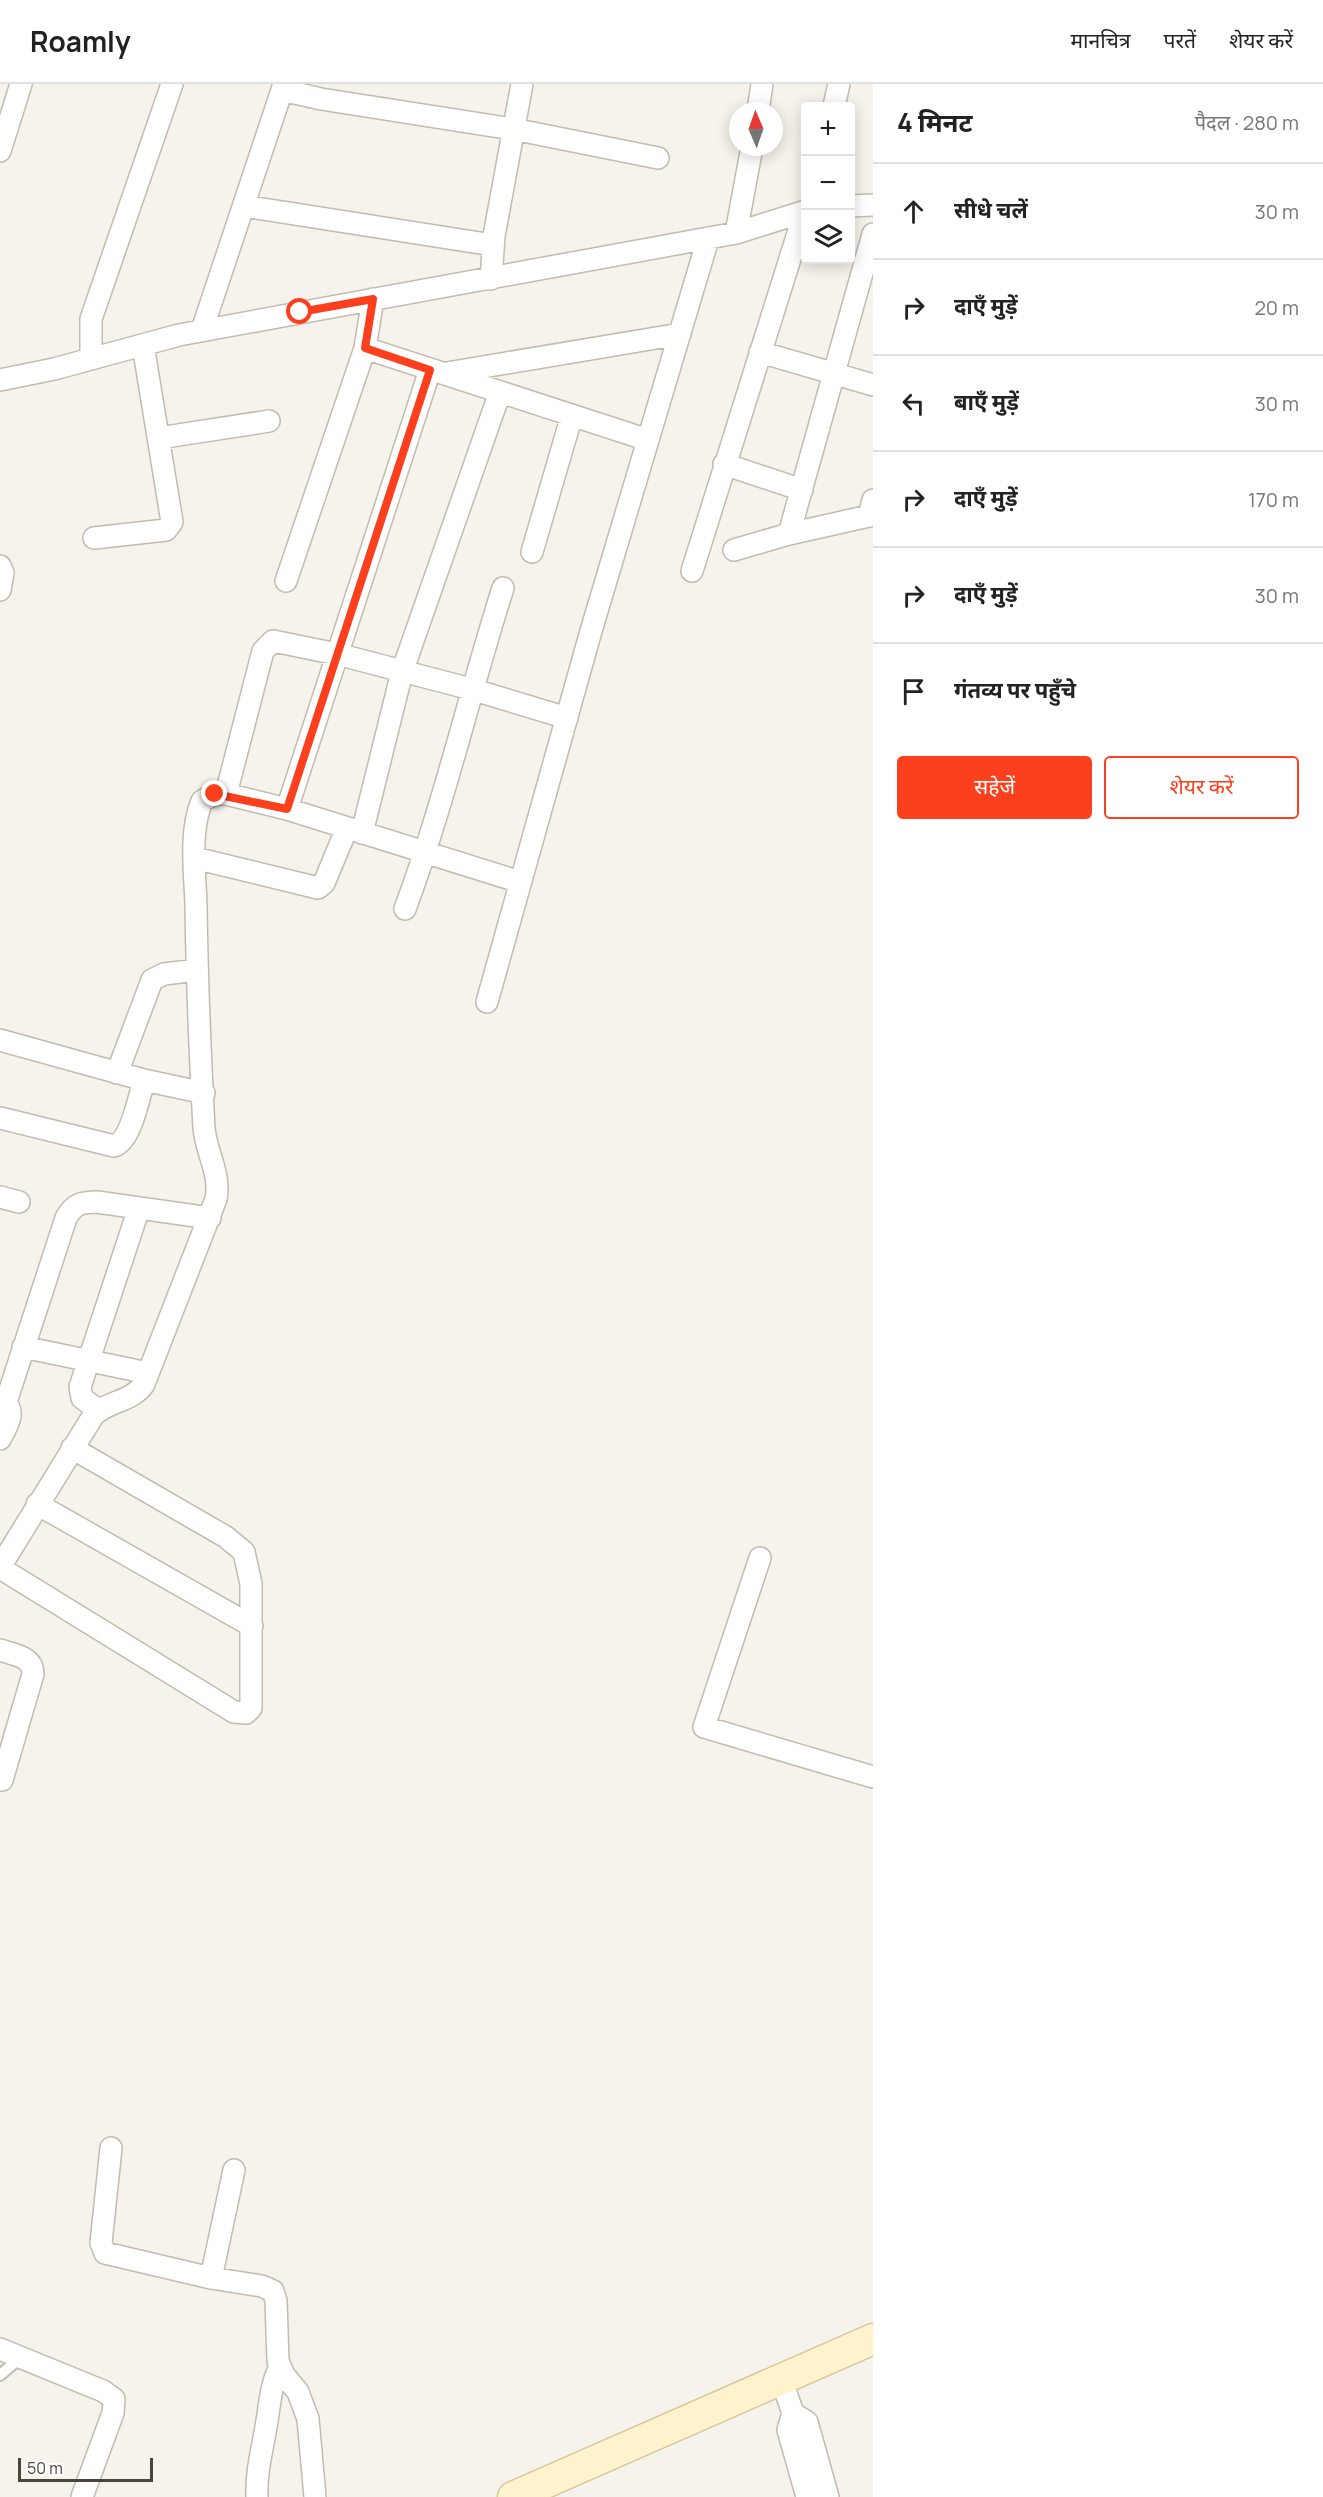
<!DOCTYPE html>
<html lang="hi">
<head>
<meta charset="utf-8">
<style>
	:root { --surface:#fff; --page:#f6f6f6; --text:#222; --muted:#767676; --line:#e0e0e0; --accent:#fc3f1d }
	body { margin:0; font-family:Manrope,"Noto Sans Devanagari",sans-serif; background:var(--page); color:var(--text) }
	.controls { position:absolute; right:18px; top:18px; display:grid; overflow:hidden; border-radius:6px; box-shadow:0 3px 15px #0003 }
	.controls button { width:54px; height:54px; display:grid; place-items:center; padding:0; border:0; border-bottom:2px solid var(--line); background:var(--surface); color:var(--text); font:30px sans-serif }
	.compass { position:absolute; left:729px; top:18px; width:54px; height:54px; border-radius:50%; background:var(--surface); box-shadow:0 3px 15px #0003; rotate:358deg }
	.scale { position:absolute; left:18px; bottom:15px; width:135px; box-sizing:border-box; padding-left:6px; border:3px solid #4b4439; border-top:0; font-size:16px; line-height:21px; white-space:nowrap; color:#4b4439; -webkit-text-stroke:4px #fff; paint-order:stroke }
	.stop { position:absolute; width:18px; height:18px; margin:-14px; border:4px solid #fc3f1d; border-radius:50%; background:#fff }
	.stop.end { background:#fc3f1d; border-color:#fff; box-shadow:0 2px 6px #0008 }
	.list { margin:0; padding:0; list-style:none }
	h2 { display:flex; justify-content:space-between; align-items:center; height:78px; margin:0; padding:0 24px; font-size:26px }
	h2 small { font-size:20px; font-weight:400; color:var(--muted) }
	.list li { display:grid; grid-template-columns:39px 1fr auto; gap:18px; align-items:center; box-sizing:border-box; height:96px; padding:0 24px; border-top:2px solid var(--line) }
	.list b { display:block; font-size:22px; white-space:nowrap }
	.list em { font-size:20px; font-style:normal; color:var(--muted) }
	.actions { display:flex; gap:12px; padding:18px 24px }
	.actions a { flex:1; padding:14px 0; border:2px solid var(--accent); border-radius:6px; text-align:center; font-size:21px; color:var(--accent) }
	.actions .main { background:var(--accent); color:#fff }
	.icon { flex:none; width:33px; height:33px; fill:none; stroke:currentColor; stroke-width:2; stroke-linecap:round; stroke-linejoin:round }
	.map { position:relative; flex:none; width:873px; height:2413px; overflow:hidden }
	header { display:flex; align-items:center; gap:36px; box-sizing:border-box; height:84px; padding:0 30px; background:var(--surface); border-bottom:2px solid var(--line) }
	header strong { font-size:28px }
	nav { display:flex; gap:33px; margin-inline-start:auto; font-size:21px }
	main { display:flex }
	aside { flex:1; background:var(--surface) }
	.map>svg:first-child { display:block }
</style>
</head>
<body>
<header>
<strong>Roamly</strong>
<nav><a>मानचित्र</a><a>परतें</a><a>शेयर करें</a></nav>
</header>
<main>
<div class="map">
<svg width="873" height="2413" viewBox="0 0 873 2413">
	<rect width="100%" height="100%" fill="#f6f3ec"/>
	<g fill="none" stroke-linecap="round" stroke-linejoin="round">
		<g stroke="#c2bbae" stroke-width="14">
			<path id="lane" d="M 0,2291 L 19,2275"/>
		</g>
		<g stroke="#c2bbae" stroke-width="24">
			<path id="street" d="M 282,6 L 321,15 L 513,45 L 658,74
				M 834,22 L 839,0
				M 758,27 L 762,0
				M 0,67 L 21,0
				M 244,122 L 493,161
				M 850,122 L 873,121
				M 736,149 L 752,63
				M 491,195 L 494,152 L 522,0
				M 202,246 L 284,0
				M 365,264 L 648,356
				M 760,268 L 873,301
				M 91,275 L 91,235 L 172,0
				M 447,289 L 680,250
				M 0,296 L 54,285 L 179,251 L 736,149 L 806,127
				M 159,354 L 269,337
				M 724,380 L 802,406
				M 789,450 L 869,432 L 873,416
				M 94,454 L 166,446 L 172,438 L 143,261
				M 734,466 L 789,450 L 873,150
				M 532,468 L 572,331
				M 0,482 L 3,489 L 0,506
				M 692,487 L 805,127
				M 286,497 L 365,264 L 373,215
				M 226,710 L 263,567 L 273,557 L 337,570 L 471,605 L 567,634
				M 287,725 L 430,286
				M 362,749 L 402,588 L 500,308
				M 195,774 L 318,804 L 324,799 L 347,744
				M 405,825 C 444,720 469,611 503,504
				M 487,918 L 591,547 L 708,155
				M 0,956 L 144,996 L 204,1009
				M 117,989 L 152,896 L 164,890 L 197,886
				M 0,1034 L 114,1062 C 131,1057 139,1013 144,996
				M 0,1113 L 19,1118
				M 23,1263 L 148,1289
				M 0,1315 C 18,1325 8,1341 0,1355
				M 6,1318 L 66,1134 C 74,1120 81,1118 97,1118 L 210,1134
				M 98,1326 L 82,1314 L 80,1303 L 139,1124
				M 37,1420 L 252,1542
				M 760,1474 L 704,1643 L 873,1693
				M 0,1483 L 93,1332 C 107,1317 132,1318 144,1300 L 216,1115 C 221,1089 206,1069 204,1044 C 200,970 197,895 196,821 C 195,788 189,748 202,717 L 215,710 L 226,710 L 287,725 L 520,798
				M 0,1484 L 234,1628 L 246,1629 L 251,1624 L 251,1500 L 244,1468 L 226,1453 L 72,1364
				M 0,1566 C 14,1571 33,1572 33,1590 L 2,1696
				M 111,2064 L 101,2159 L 105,2169 L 211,2194 L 262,2202 L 273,2207 L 276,2217 L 278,2277 L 284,2291 L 298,2308 L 308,2335 L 315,2413
				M 211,2194 L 234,2086
				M 0,2265 L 103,2307 L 114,2315 L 113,2329 L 82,2413
				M 781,2295 L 793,2329 L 807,2338 L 828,2413
				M 793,2329 L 788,2346 L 807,2413
				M 257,2413 C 256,2388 262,2367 266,2343 C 270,2321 270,2304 279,2284"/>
		</g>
		<g stroke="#d6c79b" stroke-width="33">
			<path id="secondary" d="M 513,2413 L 873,2255"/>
		</g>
		<use href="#lane" stroke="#fff" stroke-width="10"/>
		<use href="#street" stroke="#fff" stroke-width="21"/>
		<use href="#secondary" stroke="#fff3cd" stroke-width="30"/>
	</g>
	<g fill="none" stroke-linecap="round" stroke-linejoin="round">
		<path stroke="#fc3f1d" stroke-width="8" d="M 215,710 L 287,725 L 430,286 L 365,264 L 373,215 L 300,228"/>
	</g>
</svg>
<div class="controls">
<button>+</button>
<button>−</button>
<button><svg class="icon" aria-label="layers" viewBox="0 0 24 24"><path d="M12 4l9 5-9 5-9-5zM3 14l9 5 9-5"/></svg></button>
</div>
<svg class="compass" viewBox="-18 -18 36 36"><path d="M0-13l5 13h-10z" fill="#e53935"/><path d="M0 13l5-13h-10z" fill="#767676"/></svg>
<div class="scale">50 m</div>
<div class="stop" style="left:300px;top:228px"></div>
<div class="stop end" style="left:215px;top:710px"></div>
</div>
<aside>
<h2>4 मिनट<small>पैदल · 280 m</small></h2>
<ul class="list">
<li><svg class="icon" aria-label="ahead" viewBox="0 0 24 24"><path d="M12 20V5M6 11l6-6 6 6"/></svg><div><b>सीधे चलें</b></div><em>30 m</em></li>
<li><svg class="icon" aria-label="right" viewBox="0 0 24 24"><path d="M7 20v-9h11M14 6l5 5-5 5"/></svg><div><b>दाएँ मुड़ें</b></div><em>20 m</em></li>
<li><svg class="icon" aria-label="left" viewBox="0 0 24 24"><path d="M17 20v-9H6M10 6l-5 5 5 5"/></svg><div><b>बाएँ मुड़ें</b></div><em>30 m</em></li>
<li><svg class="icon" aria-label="right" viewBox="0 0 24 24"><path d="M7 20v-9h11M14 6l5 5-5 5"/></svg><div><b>दाएँ मुड़ें</b></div><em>170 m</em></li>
<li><svg class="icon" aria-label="right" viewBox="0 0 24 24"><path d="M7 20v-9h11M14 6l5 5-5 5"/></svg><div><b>दाएँ मुड़ें</b></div><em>30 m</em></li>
<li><svg class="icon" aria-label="arrive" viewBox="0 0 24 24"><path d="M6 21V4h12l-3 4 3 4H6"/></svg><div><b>गंतव्य पर पहुँचे</b></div></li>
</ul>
<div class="actions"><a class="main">सहेजें</a><a>शेयर करें</a></div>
</aside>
</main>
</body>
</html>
